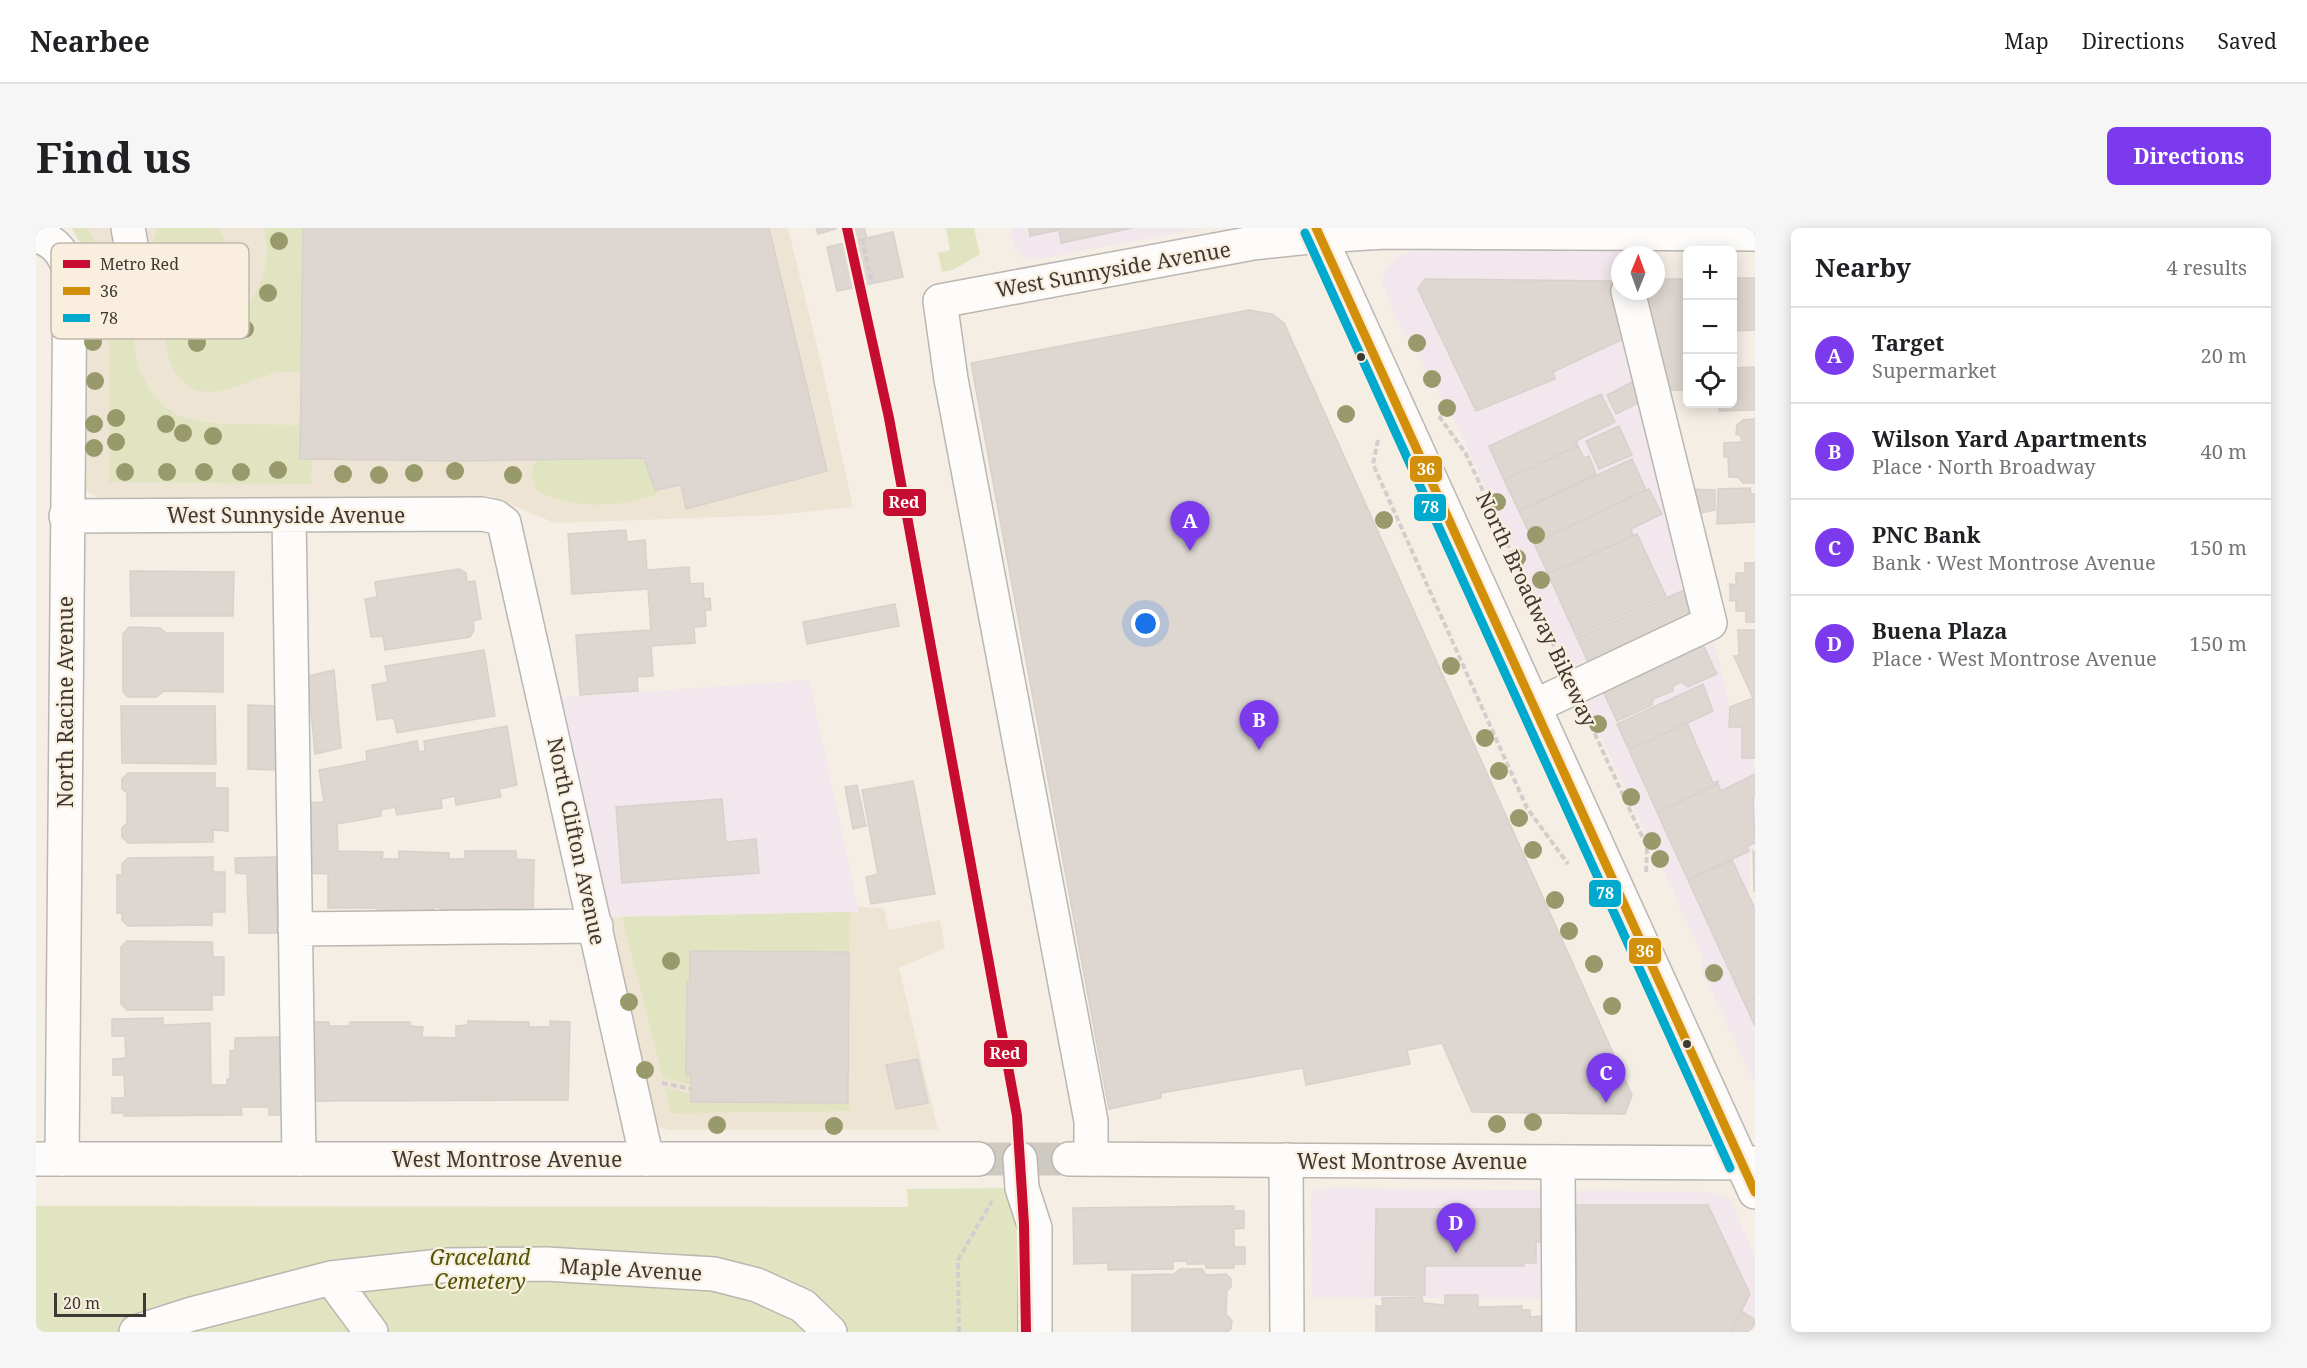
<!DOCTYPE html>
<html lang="en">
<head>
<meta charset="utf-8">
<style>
	:root { --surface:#fff; --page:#f6f6f6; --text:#202124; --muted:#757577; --line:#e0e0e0; --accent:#7c3aed }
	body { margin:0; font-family:"Noto Serif",serif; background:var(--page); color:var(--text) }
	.controls { position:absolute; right:18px; top:18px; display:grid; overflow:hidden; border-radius:9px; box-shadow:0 3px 15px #0003 }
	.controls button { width:54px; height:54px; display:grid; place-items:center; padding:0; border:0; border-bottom:2px solid var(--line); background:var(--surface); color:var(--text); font:30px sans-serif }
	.compass { position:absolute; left:1575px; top:18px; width:54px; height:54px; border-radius:50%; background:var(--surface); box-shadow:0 3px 15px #0003; rotate:1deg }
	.scale { position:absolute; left:18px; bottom:15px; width:92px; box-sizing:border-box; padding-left:6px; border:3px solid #3d3933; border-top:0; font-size:16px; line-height:21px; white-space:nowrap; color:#3d3933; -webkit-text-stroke:4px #faefdf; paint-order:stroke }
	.you { position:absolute; left:1110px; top:396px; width:21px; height:21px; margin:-15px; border:4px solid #fff; border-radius:50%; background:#1a73e8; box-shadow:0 0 0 9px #1a73e833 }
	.badge { display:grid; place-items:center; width:39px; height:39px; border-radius:50%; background:var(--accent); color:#fff; font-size:20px; font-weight:700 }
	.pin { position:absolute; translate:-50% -50px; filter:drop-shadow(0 2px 3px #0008) }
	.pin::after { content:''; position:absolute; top:32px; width:21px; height:18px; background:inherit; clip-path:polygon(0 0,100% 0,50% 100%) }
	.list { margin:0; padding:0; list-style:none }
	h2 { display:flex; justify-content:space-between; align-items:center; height:78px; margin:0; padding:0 24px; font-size:26px }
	h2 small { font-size:20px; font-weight:400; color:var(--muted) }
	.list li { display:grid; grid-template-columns:39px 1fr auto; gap:18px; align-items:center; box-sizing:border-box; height:96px; padding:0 24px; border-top:2px solid var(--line) }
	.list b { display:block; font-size:22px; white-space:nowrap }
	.list p { margin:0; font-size:20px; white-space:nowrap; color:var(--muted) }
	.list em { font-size:20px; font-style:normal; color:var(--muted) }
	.icon { flex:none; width:33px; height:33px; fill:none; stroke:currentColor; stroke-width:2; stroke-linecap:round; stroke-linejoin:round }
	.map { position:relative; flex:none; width:1719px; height:1104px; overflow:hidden; border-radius:9px }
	header { display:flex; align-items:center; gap:36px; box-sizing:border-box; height:84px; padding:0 30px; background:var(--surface); border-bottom:2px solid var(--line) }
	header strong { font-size:28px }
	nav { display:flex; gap:33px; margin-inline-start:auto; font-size:21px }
	.intro { display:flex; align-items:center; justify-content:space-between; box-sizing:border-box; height:144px; padding:0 36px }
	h1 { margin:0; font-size:42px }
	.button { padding:15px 27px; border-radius:9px; background:var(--accent); color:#fff; font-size:21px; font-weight:700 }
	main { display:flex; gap:36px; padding:0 36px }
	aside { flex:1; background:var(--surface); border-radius:9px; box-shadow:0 3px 15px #0003 }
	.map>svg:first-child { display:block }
</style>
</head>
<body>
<header>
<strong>Nearbee</strong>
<nav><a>Map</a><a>Directions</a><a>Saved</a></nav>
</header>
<div class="intro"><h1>Find us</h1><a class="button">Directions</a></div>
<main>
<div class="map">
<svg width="1719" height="1104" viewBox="0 0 1719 1104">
	<rect width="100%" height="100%" fill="#f4eee5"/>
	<path fill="#f1e7ed" d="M 975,0 L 1167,0 L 997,32 L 987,30 L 978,22 Z
		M 1387,18 L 1588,24 L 1588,27 L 1584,27 L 1584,63 L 1592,63 L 1694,479 L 1693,499 L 1706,499 L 1706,530 L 1715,530 L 1719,541 L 1719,619 L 1714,626 L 1714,667 L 1719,677 L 1719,855 L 1667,746 L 1667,728 L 1423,201 L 1361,91 L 1346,55 L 1349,42 L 1359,30 Z
		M 773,452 L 823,684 L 565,689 L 519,470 Z
		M 1292,960 L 1671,964 L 1688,967 L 1694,972 L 1719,1029 L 1719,1104 L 1520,1071 L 1276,1069 L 1275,970 L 1278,963 Z"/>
	<path fill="#eee4d4" d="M 36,0 L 752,0 L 787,143 L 817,279 L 740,287 L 519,295 L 453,268 L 62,270 L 51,263 L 47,247 L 51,46 L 49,24 Z
		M 822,679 L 848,680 L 853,702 L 904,692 L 909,720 L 863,740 L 902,902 L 633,902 L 620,898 L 565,689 L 822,684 Z"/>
	<path fill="#e0e4c0" d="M 36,0 L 52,0 L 61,19 L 65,41 L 50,41 L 49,24 Z
		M 124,0 L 182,0 C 221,52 131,91 117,35 C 113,22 116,10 124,0 Z
		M 228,0 L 267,0 L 266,144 C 256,144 247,143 238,145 C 206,154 162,184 138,142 C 131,130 128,116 132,103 C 148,104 168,104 183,97 C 221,81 238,38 228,0 Z
		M 910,0 L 938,0 L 944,26 L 917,42 L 906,44 L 902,25 L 914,22 Z
		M 84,27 L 102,138 C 123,188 148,195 199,196 C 221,196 243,197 265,197 L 264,231 L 276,232 L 275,256 L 73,254 L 73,29 Z
		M 608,230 L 619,262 L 625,261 C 620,268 613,269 605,271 C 570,280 534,279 501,263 C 496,253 493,241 501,232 Z
		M 814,684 L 813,724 L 654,723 L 654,753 L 651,753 L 650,847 L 655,847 L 655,857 L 627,850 L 586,689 Z
		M 629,860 L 655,866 L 655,874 L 812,875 L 815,883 L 635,885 Z
		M 986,960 L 999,1104 L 0,1104 L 0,978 L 872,979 L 871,961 Z"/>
	<path fill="#ddd6d1" stroke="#d7d1cc" stroke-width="1.5" d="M 267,0 L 733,0 L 791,243 L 650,281 L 645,257 L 619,262 L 608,230 L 423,233 L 264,231 Z
		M 780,0 L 800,0 L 800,1 L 782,6 Z
		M 817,0 L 828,0 L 831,10 L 820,13 Z
		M 993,0 L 1096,0 L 1025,15 L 1023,2 L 994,8 Z
		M 857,4 L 867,49 L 801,63 L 791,19 Z
		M 1696,50 L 1719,50 L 1719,102 L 1696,103 Z
		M 1389,51 L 1576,53 L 1591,109 L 1517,144 L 1519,151 L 1440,183 L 1382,61 Z
		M 1620,51 L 1652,51 L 1652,162 L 1627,162 L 1621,134 L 1621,104 L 1611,108 L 1602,63 L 1620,63 Z
		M 1213,82 L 1236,86 L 1248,95 L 1596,867 L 1589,886 L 1436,884 L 1406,815 L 1371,822 L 1374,836 L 1270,857 L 1267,840 L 1125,865 L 1125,870 L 1073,881 L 935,135 Z
		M 1719,139 L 1719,182 L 1683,183 L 1683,176 L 1696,176 L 1696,140 Z
		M 1596,154 L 1606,173 L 1580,186 L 1571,167 Z
		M 1565,166 L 1579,194 L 1540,213 L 1542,218 L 1468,252 L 1453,218 Z
		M 1719,191 L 1719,255 L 1707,255 L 1702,249 L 1693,249 L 1692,229 L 1688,229 L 1688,215 L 1706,214 L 1705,208 L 1700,206 L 1701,197 L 1707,192 Z
		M 1583,198 L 1596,227 L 1563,241 L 1550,213 Z
		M 1542,218 L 1548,230 L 1553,228 L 1560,246 L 1483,283 L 1468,252 Z
		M 1596,231 L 1610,262 L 1498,315 L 1483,283 Z
		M 1714,260 L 1715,266 L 1719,266 L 1719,294 L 1681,296 L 1682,261 Z
		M 1613,261 L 1626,286 L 1595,301 L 1597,308 L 1512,346 L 1498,315 Z
		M 1650,261 L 1679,262 L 1679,282 L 1656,287 Z
		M 590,302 L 591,314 L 609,312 L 611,342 L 653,339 L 654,356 L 667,355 L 668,371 L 674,370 L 675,382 L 669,382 L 670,398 L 658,399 L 659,415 L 615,418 L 617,448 L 601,449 L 602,463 L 544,467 L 540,407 L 615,402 L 612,361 L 536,366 L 532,306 Z
		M 1601,306 L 1630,368 L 1540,408 L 1512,346 Z
		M 1709,335 L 1719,335 L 1719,394 L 1710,394 L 1710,383 L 1700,383 L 1700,372 L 1694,373 L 1694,356 L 1700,357 L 1700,345 L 1709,345 Z
		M 423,341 L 430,345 L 431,354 L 439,353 L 445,391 L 437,393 L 438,402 L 434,409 L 349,422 L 347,408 L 335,409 L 329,371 L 341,369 L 339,354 Z
		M 94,343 L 198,344 L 197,388 L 95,388 Z
		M 1648,362 L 1656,395 L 1555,441 L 1541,410 Z
		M 859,376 L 863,398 L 771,416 L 767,394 Z
		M 93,399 L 124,400 L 130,405 L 187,405 L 187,464 L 128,463 L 120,469 L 92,469 L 87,464 L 87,406 Z
		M 1702,402 L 1719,402 L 1719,530 L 1706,530 L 1706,499 L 1693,499 L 1694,479 L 1717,470 L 1698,428 L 1703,428 Z
		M 1666,415 L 1681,446 L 1652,459 L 1645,454 L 1637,458 L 1637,463 L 1617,471 L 1616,477 L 1581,493 L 1567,463 Z
		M 448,422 L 459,488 L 361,505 L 358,490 L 341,492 L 336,457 L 352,454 L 349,438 Z
		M 298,442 L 305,520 L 279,526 L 272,448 Z
		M 1667,456 L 1677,483 L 1593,522 L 1581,496 Z
		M 212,477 L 243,478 L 245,542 L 212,541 Z
		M 85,478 L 179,478 L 180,536 L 86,535 Z
		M 1651,495 L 1677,555 L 1682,553 L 1682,556 L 1621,584 L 1593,522 Z
		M 471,498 L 481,557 L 463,561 L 465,569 L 420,577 L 419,568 L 405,571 L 406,580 L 361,587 L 359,579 L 345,582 L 345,588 L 301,596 L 302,623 L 347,624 L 346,631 L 363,631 L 363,623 L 413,625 L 413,631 L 429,631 L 429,623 L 480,623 L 480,631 L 498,632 L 497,691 L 407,691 L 406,680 L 398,679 L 396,690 L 341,692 L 341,680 L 292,680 L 292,646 L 272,645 L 273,575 L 288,574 L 283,542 L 331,533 L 330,523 L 381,513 L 383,524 L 389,523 L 388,513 Z
		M 92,545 L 179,545 L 179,560 L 192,560 L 192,603 L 177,602 L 177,614 L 92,615 L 86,609 L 86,600 L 91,595 L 91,565 L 86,561 L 86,551 Z
		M 1719,546 L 1719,569 L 1717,570 L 1719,615 L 1711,618 L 1713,623 L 1652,652 L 1621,584 L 1682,556 L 1685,563 Z
		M 877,553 L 899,666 L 835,676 L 830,649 L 842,646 L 826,562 Z
		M 821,557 L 830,598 L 817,601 L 809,559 Z
		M 686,571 L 690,614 L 720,611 L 723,645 L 586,655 L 580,579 Z
		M 1717,623 L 1719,623 L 1719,663 L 1718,663 Z
		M 177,629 L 177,644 L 189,644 L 189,684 L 176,684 L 176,697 L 92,698 L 86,692 L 86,685 L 81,685 L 81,647 L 86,647 L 86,636 L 92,630 Z
		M 240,629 L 241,705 L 213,705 L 211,646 L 200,645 L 199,630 Z
		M 1696,632 L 1719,681 L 1719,770 L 1708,774 L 1652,652 Z
		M 91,713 L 176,714 L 177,729 L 188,729 L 188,767 L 176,767 L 176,782 L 91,782 L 85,776 L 85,719 Z
		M 654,723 L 813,724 L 812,875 L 655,874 L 655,847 L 650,847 L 651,753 L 654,753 Z
		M 1719,770 L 1719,798 L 1708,774 Z
		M 127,790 L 127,797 L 174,795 L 175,857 L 191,857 L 191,851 L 194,851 L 194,823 L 199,822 L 199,810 L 249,809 L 247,887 L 233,887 L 233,879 L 205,879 L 206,887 L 88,888 L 88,885 L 76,885 L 76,870 L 89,870 L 88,847 L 77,847 L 77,831 L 90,830 L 89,808 L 76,808 L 76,791 Z
		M 432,793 L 493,794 L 493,799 L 514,799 L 514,793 L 534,794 L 532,872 L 275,873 L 273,794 L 293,794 L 293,798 L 314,798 L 314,794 L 374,794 L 374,798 L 387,799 L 386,809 L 420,810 L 420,798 L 432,797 Z
		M 882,831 L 892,875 L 860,881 L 850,837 Z
		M 1531,977 L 1672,977 L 1714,1066 L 1695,1104 L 1531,1104 Z
		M 1198,978 L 1198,983 L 1208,983 L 1208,1000 L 1198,1001 L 1198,1019 L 1209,1019 L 1209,1036 L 1198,1036 L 1198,1040 L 1170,1040 L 1170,1036 L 1151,1036 L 1151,1033 L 1137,1033 L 1137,1041 L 1072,1042 L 1072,1035 L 1038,1036 L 1037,980 Z
		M 1340,981 L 1510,981 L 1510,1014 L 1500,1014 L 1500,1035 L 1488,1035 L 1488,1038 L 1389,1038 L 1389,1067 L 1339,1067 Z
		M 1144,1041 L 1166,1041 L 1170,1047 L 1190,1046 L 1195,1051 L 1195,1059 L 1191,1063 L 1190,1086 L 1196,1093 L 1195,1101 L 1191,1104 L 1096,1104 L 1096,1047 L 1138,1046 Z
		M 1409,1067 L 1442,1067 L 1442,1079 L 1486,1078 L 1486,1082 L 1494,1082 L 1494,1089 L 1506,1088 L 1506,1104 L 1340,1104 L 1340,1078 L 1347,1078 L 1346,1070 L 1386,1069 L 1387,1075 L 1409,1077 Z
		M 1705,1083 L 1719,1092 L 1719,1104 L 1695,1104 Z"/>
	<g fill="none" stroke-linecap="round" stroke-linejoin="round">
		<path stroke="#cfcac1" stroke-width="33" stroke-dasharray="33 16" stroke-linecap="butt" d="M 942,931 L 1033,931"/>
		<g stroke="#bbb6b0" stroke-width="36">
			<path id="minor" d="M 92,0 L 101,49
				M 0,8 C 19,12 30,28 34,46 L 26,931
				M 253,287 L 263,931
				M 30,288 L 446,286 L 460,289 L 468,295 L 611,931
				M 1497,479 L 1674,395 L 1592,63
				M 259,701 L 560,698
				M 984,931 L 986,960 L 999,1000 L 999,1104
				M 1055,931 L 1055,893 L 915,151 L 904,73 L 1217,15 L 1284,8 L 1348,4 L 1719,6
				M 1250,932 L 1251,1104
				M 1522,934 L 1523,1104
				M 295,1050 L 335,1104
				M 100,1104 L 156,1086 L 295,1050 L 413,1037 L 510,1036 L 678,1046 L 721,1057 L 767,1078 L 794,1104"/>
		</g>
		<g stroke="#bbb6b0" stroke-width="36">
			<path id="major" d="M 1280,0 L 1719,964
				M 0,931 L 942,931
				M 1033,931 L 1719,935"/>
		</g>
		<path stroke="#d1cfcd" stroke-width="4" stroke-dasharray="6 3" stroke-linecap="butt" d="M 826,11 L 836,55
			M 1403,188 L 1430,226 L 1525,433
			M 1342,212 L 1337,236 L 1491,580 L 1532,636
			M 1551,489 L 1611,619 L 1610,645
			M 626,855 L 655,861
			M 923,1104 L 922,1032 L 956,973"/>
		<use href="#minor" stroke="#fdfcfb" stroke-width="33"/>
		<use href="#major" stroke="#fdfcfb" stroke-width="33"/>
		<g stroke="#faefdf" stroke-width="14">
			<path id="bus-1" d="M 1280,0 L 1719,964"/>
		</g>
		<g stroke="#faefdf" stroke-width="14">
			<path id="bus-2" d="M 1269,5 L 1694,940"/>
		</g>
		<use href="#bus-1" stroke="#d2900a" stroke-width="9"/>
		<use href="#bus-2" stroke="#00a9ce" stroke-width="9"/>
		<g stroke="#faefdf" stroke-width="15">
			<path id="metro-1" d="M 811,0 L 853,190 L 981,888 L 988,996 L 990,1104"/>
		</g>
		<use href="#metro-1" stroke="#c60c30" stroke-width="10"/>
	</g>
	<g fill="#989a6b">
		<circle cx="243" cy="13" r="9"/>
		<circle cx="232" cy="65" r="9"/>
		<circle cx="209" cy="101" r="9"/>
		<circle cx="57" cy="114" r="9"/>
		<circle cx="161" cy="115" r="9"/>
		<circle cx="1381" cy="115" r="9"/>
		<circle cx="1396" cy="151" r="9"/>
		<circle cx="59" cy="153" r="9"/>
		<circle cx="1411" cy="180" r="9"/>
		<circle cx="1310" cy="186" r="9"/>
		<circle cx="80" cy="190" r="9"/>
		<circle cx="58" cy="196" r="9"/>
		<circle cx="130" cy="196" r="9"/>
		<circle cx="147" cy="205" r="9"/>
		<circle cx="177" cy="208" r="9"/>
		<circle cx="80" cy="214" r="9"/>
		<circle cx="58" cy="220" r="9"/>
		<circle cx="242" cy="242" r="9"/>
		<circle cx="419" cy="243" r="9"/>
		<circle cx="89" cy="244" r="9"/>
		<circle cx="131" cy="244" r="9"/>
		<circle cx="168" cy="244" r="9"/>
		<circle cx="205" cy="244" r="9"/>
		<circle cx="378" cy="245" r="9"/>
		<circle cx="307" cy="246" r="9"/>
		<circle cx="343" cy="247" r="9"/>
		<circle cx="477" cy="247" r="9"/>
		<circle cx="1461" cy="274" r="9"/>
		<circle cx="1348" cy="292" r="9"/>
		<circle cx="1500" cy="307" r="9"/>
		<circle cx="1481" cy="330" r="9"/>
		<circle cx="1505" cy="352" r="9"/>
		<circle cx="1415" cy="438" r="9"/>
		<circle cx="1562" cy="496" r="9"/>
		<circle cx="1449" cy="510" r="9"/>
		<circle cx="1463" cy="543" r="9"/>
		<circle cx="1595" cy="569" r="9"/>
		<circle cx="1483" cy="590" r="9"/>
		<circle cx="1616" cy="613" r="9"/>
		<circle cx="1497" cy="622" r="9"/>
		<circle cx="1624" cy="631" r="9"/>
		<circle cx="1519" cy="672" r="9"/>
		<circle cx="1533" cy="703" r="9"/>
		<circle cx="635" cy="733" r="9"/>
		<circle cx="1558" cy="736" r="9"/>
		<circle cx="1678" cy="745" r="9"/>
		<circle cx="593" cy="774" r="9"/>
		<circle cx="1576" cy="778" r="9"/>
		<circle cx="609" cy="842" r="9"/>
		<circle cx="1497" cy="894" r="9"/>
		<circle cx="1461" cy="896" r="9"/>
		<circle cx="681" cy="897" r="9"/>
		<circle cx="798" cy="898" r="9"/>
	</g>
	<g fill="#3d3933" stroke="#faefdf" stroke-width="2">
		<circle cx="1325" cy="129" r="5"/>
		<circle cx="1651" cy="816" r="5"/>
	</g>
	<g text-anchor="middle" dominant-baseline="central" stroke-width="4.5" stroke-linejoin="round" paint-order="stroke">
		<g font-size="21" fill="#3d3933" stroke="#faefdf">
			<text transform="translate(1077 41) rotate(-10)">West Sunnyside Avenue</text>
			<text x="250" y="287">West Sunnyside Avenue</text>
			<text transform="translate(1501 381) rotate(65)">North Broadway Bikeway</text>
			<text transform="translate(29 474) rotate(-90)">North Racine Avenue</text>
			<text transform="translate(541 613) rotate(78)">North Clifton Avenue</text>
			<text x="471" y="931">West Montrose Avenue</text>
			<text x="1376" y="933">West Montrose Avenue</text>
			<text transform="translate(595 1041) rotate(3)">Maple Avenue</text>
		</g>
		<g font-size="21" font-style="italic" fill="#4c5608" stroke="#faefdf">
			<text x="444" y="1029">Graceland<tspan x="444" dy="24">Cemetery</tspan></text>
		</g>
	</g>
	<rect x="15" y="15" width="198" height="96" rx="9" fill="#faefdf" stroke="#c1b8ab" stroke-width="1.5"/>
	<rect x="27" y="32" width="27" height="8" fill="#c60c30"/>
	<rect x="27" y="59" width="27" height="8" fill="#d2900a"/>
	<rect x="27" y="86" width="27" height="8" fill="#00a9ce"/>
	<g font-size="16" fill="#3d3933">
		<text x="64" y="42">Metro Red</text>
		<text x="64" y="69">36</text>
		<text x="64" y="96">78</text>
	</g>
	<g stroke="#faefdf" stroke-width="2">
		<rect x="1373" y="227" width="34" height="28" rx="6" fill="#d2900a"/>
		<rect x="846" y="260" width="45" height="29" rx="6" fill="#c60c30"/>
		<rect x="1377" y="265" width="34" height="29" rx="6" fill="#00a9ce"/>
		<rect x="1552" y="651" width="34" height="29" rx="6" fill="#00a9ce"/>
		<rect x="1592" y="709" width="34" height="28" rx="6" fill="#d2900a"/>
		<rect x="947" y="811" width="45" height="29" rx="6" fill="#c60c30"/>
	</g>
	<g font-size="16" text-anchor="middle" font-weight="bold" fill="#fff">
		<text x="1390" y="247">36</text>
		<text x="868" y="280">Red</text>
		<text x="1394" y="285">78</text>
		<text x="1569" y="671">78</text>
		<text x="1609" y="729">36</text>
		<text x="969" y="831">Red</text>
	</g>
</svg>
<div class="controls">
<button>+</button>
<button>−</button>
<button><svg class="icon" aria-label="locate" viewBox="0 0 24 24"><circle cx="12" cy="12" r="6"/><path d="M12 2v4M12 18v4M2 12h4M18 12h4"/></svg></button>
</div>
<svg class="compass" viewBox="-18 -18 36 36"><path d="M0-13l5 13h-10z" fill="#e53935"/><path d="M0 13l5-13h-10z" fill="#757577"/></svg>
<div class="scale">20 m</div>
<div class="you"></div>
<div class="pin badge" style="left:1154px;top:323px">A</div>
<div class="pin badge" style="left:1223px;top:522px">B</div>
<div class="pin badge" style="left:1570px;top:875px">C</div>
<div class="pin badge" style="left:1420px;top:1025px">D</div>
</div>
<aside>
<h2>Nearby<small>4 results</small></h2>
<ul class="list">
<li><span class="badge">A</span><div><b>Target</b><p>Supermarket</p></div><em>20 m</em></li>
<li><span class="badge">B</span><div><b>Wilson Yard Apartments</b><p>Place · North Broadway</p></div><em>40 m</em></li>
<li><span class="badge">C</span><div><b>PNC Bank</b><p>Bank · West Montrose Avenue</p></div><em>150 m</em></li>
<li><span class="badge">D</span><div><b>Buena Plaza</b><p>Place · West Montrose Avenue</p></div><em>150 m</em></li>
</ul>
</aside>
</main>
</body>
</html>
